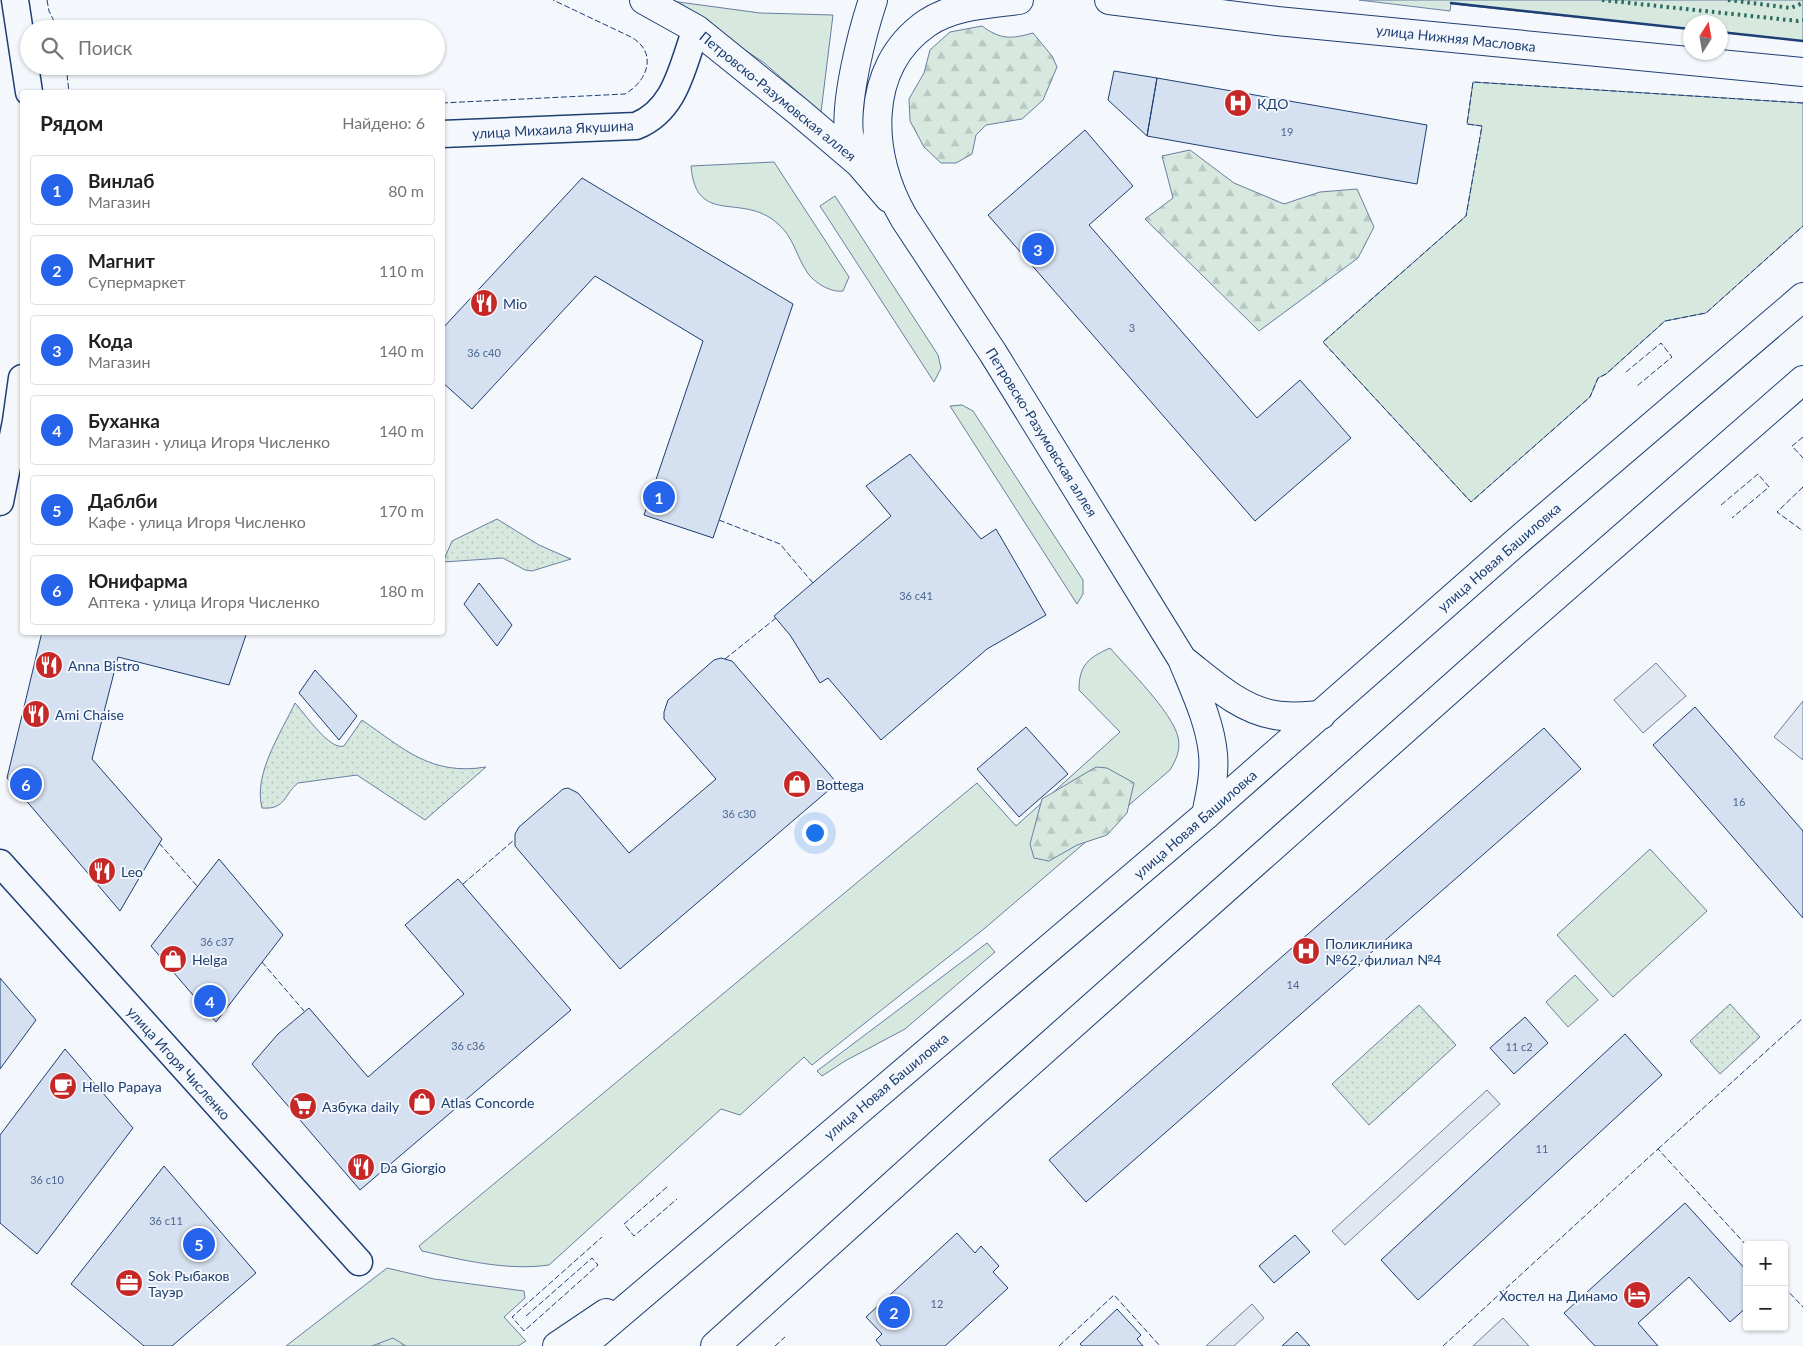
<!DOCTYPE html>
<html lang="ru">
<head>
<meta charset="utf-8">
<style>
	:root { --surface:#fff; --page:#f2f2f2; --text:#202124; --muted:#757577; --line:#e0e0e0; --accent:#2563eb }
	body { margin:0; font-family:Lato,sans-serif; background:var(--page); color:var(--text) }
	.controls { position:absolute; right:15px; bottom:15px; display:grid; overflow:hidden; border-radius:5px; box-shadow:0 1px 4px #0004 }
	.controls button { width:45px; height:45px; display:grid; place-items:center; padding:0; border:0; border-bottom:1px solid var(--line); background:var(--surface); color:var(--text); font:25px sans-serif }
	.compass { position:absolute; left:1683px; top:15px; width:45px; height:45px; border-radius:50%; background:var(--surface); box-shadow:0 1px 4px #0004; rotate:11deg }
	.you { position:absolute; left:814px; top:832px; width:18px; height:18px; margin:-12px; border:4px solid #fff; border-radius:50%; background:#1a73e8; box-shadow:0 0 0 8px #1a73e833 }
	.badge { display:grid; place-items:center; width:32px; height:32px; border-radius:50%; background:var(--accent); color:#fff; font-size:16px; font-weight:700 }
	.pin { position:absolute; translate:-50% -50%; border:2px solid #fff; box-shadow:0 1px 5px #0006 }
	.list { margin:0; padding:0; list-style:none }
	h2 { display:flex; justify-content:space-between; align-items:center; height:65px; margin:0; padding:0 20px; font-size:21px }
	h2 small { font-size:16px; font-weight:400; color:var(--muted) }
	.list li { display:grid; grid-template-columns:32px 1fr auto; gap:15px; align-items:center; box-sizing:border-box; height:70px; margin:0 10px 10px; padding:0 10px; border:1px solid var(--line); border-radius:5px }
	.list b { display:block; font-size:19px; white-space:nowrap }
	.list p { margin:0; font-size:16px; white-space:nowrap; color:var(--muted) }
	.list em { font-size:16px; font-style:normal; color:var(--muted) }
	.icon { flex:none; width:28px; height:28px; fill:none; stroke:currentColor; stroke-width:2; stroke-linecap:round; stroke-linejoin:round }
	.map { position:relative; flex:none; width:1803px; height:1346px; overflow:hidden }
	.search { position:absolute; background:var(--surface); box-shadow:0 1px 4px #0004; left:20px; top:20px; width:425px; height:55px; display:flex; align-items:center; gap:12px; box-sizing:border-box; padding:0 18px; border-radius:28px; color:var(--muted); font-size:19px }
	.panel { position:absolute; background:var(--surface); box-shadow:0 1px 4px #0004; left:20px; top:90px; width:425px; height:545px; border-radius:5px }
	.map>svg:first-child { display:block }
</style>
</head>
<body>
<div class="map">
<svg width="1803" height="1346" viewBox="0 0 1803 1346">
	<defs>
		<pattern id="forest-firs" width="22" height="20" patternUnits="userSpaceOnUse" patternTransform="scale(1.25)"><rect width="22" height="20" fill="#d7e8df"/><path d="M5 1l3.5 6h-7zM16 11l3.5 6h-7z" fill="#b8c8c3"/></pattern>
		<pattern id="park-dots" width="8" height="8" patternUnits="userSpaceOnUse" patternTransform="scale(1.25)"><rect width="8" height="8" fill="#d7e8df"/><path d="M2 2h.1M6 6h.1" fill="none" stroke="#b8c8c3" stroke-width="1.8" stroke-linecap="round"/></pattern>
	</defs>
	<rect width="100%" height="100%" fill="#f4f7fb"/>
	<path fill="#d7e8df" stroke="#687fa3" d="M 1359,0 L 1803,0 L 1803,41 L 1721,32 L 1720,22 L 1690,22 L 1690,29 L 1451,4 L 1450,11 Z
		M 671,1 L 760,13 L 833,15 L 821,112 L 763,62 Z
		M 1473,82 L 1803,103 L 1803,226 L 1706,313 L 1665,321 L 1606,374 L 1598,378 L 1590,397 L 1471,502 L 1323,342 L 1466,216 L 1482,126 L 1467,124 Z
		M 774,162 L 849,277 L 843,291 C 831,293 813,282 807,272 C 796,256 794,237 777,223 C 742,192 696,227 691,166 Z
		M 835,196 L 938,355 L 941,368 L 934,382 L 820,206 Z
		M 962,405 L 973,411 L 1083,580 L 1083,594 L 1077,604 L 950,406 Z
		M 1110,648 C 1129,670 1172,712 1178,737 C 1181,750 1176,760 1170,770 L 985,928 L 812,1065 L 804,1057 L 740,1115 L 721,1109 L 549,1265 C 507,1271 462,1260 422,1251 L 419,1246 L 977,783 L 1016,826 L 1120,732 L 1079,690 C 1079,665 1088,658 1110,648 Z
		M 1650,849 L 1707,911 L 1613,997 L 1557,935 Z
		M 987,943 L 995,952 L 905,1029 L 845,1061 L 822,1076 L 817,1071 Z
		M 1575,975 L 1598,1000 L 1568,1027 L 1546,1002 Z
		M 387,1268 L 434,1279 L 524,1291 L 525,1298 L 504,1317 L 526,1341 L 518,1346 L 286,1346 Z"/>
	<path fill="url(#forest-firs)" stroke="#687fa3" d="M 982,26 C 1001,40 1011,39 1033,33 L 1052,56 L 1057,67 L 1043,100 L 1022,119 L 986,125 L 976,135 L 972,154 L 956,163 L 941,163 L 924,147 L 910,121 L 909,99 L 924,73 L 930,50 L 950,32 Z
		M 1190,150 L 1234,183 L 1284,204 L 1320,192 L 1357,189 L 1374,227 L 1358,258 L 1259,331 L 1145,219 L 1173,198 L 1162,156 Z
		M 1096,767 L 1107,768 L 1134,783 L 1127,813 L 1107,835 L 1077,845 L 1049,861 L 1034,858 L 1030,844 L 1042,799 Z
		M 393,1338 L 406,1346 L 372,1346 Z"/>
	<path fill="url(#park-dots)" stroke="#687fa3" d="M 497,519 L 539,545 L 571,559 L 532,571 L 525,570 L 503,558 L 443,562 L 452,541 Z
		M 295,703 C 305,714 330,751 344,746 L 362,720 C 404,749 431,776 486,767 L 425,820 L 357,775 L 298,783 C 284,794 286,810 262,808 C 253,774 281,733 295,703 Z
		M 1730,1004 L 1760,1037 L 1720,1074 L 1690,1041 Z
		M 1419,1005 L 1456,1045 L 1369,1125 L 1332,1084 Z"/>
	<path fill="#e3e8f0" stroke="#687fa3" d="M 1656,663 L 1686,696 L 1643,733 L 1614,700 Z
		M 1803,701 L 1803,760 L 1774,737 Z
		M 1487,1090 L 1500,1104 L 1345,1245 L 1332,1231 Z
		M 1252,1304 L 1264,1318 L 1234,1346 L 1206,1346 Z
		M 1503,1318 L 1529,1346 L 1473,1346 Z"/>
	<path fill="#d5e0f0" stroke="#1d3f73" d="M 1114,71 L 1157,78 L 1147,136 L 1108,100 Z
		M 1157,78 L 1427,125 L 1417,184 L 1147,136 Z
		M 1085,130 L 1133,186 L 1089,225 L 1257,418 L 1300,380 L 1351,438 L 1255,521 L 988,215 Z
		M 582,178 L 793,304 L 713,538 L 644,515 L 703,341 L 595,276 L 472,409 L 442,382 L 442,329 Z
		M 910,454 L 981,539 L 996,529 L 1046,615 L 987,649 L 881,740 L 828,678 L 820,683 L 790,635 L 774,616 L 891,516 L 866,486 Z
		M 479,583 L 512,625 L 497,646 L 464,604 Z
		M 42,632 L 247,632 L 229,685 L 118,657 L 92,759 L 162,839 L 120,911 L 7,778 Z
		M 721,658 L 732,661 L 837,783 L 620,969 L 515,846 L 515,834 L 519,827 L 563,789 L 568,788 L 578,793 L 629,853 L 716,779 L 664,719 L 664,712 L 668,700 L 714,660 Z
		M 315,670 L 357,716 L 339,740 L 299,693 Z
		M 1695,707 L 1803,831 L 1803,918 L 1653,745 Z
		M 1026,727 L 1068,774 L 1019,817 L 977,769 Z
		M 1544,728 L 1581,769 L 1086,1202 L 1049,1160 Z
		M 219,859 L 283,935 L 216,1022 L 151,946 Z
		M 458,879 L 571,1010 L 360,1190 L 252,1064 L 278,1034 L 309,1008 L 368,1077 L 464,994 L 405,925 Z
		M 0,978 L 36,1020 L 0,1069 Z
		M 1525,1017 L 1548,1043 L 1514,1074 L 1490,1048 Z
		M 1625,1034 L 1662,1075 L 1418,1300 L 1381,1260 Z
		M 65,1049 L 133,1128 L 37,1254 L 0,1223 L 0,1135 Z
		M 164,1166 L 256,1273 L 172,1346 L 144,1346 L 71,1284 Z
		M 1685,1203 L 1747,1271 L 1747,1307 L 1730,1322 L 1689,1277 L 1638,1323 L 1658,1346 L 1595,1346 L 1564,1313 Z
		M 957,1233 L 975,1253 L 981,1246 L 999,1266 L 993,1272 L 1008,1288 L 945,1346 L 881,1346 L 876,1340 L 882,1334 L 866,1317 Z
		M 1295,1235 L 1310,1252 L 1274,1283 L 1259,1266 Z
		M 1117,1309 L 1141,1335 L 1137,1339 L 1143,1346 L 1082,1346 L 1080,1344 Z
		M 1297,1332 L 1310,1346 L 1282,1346 Z"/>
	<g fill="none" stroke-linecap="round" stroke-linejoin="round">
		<g stroke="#1d3f73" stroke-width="29">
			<path id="minor" d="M 15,0 L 29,92
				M 442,134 L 636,126 C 676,110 682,67 696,29
				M 0,502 L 16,421 L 22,378
				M 0,863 L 359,1262"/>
		</g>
		<g stroke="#1d3f73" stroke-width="30">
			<path id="tertiary" d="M 644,0 L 696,29 L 799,112 L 859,163 L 889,198
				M 1019,0 C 989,4 954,5 927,23 C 862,68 868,157 904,218 L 993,353 L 1182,659 C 1194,689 1210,721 1213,754 C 1215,775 1210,795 1206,815
				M 1109,0 L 1277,21 L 1803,72
				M 859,163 C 855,153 851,144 849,134 C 845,100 862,33 873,0
				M 1183,660 C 1209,680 1240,710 1275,715 C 1290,718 1306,716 1321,715"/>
		</g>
		<g stroke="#1d3f73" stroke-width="30">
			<path id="secondary" d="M 557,1346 L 606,1313"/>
		</g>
		<g stroke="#1d3f73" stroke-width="30">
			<path id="primary" d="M 582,1346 L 1206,815 L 1514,544 L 1803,297
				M 715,1346 L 972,1114 L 1511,635 L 1803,380"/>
		</g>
		<use href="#minor" stroke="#f4f7fb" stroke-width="26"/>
		<use href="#tertiary" stroke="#f4f7fb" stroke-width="28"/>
		<use href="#secondary" stroke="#f4f7fb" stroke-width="28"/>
		<use href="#primary" stroke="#f4f7fb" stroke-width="28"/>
		<path stroke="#2c6c60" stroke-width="4" stroke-dasharray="2.5 4" stroke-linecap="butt" d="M 1602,0 L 1798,21 L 1803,20
			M 1728,0 L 1791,8 L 1803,3"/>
		<path stroke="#1d3f73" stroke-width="1" stroke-dasharray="6 2.5" stroke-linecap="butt" d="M 47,0 L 49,11 L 58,29
			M 66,66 L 69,92
			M 442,103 L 625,94 C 648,81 658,52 631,37 L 553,0
			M 1803,103 L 1473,82 L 1467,124 L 1482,126 L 1466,216 L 1323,342 L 1471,502 L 1590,397 L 1598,378 L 1606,374 L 1665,321 L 1706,313 L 1803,226
			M 1626,372 L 1661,343 L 1672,357 L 1637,386
			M 1803,437 L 1792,446 L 1803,458
			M 1803,487 L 1777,512 L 1803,531
			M 1721,505 L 1758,474 L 1769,487 L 1732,518
			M 719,520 L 780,544 L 813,583
			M 725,659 L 776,618
			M 159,843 L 197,886
			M 463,884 L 514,840
			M 262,962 L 304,1011
			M 1658,1149 L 1803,1018
			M 667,1187 L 624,1224 L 634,1236 L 677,1199
			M 1784,1287 L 1803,1307
			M 526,1316 L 592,1258 L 598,1265 L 524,1331 L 512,1317 L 602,1237
			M 775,1346 L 785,1337
			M 1059,1346 L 1114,1295 L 1160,1346
			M 1443,1346 L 1658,1149 L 1747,1246"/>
		<path stroke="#1d3f73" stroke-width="2.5" d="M 1451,3 L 1690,29
			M 1720,32 L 1803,41"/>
	</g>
	<defs>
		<g id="hospital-disc" transform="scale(1.4375)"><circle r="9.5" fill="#c62828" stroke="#f4f7fb"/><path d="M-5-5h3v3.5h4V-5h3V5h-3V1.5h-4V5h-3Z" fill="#fff"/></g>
		<g id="restaurant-disc" transform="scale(1.4375)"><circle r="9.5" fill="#c62828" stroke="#f4f7fb"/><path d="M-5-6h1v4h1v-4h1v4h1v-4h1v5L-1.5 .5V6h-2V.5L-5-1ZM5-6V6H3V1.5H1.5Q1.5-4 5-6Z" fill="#fff"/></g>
		<g id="shop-disc" transform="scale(1.4375)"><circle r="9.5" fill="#c62828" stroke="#f4f7fb"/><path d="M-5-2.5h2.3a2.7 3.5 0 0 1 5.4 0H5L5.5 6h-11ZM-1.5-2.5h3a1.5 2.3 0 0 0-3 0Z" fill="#fff"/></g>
		<g id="cafe-disc" transform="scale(1.4375)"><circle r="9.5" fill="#c62828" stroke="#f4f7fb"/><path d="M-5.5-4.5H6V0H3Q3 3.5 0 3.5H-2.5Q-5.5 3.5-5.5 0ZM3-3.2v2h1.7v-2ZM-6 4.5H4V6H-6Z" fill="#fff"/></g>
		<g id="supermarket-disc" transform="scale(1.4375)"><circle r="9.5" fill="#c62828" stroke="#f4f7fb"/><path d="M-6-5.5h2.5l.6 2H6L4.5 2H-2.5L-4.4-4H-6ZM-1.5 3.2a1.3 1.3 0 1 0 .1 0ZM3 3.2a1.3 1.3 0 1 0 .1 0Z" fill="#fff"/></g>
		<g id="office-disc" transform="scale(1.4375)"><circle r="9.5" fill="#c62828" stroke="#f4f7fb"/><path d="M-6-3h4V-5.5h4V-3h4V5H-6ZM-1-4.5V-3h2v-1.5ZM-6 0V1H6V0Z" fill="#fff"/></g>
		<g id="hotel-disc" transform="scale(1.4375)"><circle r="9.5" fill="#c62828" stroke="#f4f7fb"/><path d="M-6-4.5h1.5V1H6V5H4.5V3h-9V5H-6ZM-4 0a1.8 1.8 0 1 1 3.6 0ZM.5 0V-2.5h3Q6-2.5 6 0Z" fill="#fff"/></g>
	</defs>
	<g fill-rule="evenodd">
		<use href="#hospital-disc" x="1238" y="103"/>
		<use href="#restaurant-disc" x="484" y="303"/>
		<use href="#restaurant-disc" x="49" y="665"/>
		<use href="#restaurant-disc" x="36" y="714"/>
		<use href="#shop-disc" x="797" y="784"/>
		<use href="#restaurant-disc" x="102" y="871"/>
		<use href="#hospital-disc" x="1306" y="951"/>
		<use href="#shop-disc" x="173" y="959"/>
		<use href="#cafe-disc" x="63" y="1086"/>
		<use href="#shop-disc" x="422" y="1102"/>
		<use href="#supermarket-disc" x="303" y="1106"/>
		<use href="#restaurant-disc" x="361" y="1167"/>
		<use href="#office-disc" x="129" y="1283"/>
		<use href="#hotel-disc" x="1637" y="1295"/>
	</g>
	<g text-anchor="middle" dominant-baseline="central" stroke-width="4" stroke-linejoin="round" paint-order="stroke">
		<g font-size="11" fill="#4b6792">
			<text x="1287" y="131">19</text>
			<text x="1132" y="327">3</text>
			<text x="484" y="352">36 с40</text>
			<text x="916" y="595">36 с41</text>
			<text x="1739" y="801">16</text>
			<text x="739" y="813">36 с30</text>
			<text x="217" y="941">36 с37</text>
			<text x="1293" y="984">14</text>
			<text x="468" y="1045">36 с36</text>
			<text x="1519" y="1046">11 с2</text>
			<text x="1542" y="1148">11</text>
			<text x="47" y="1179">36 с10</text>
			<text x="166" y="1220">36 с11</text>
			<text x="937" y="1303">12</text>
		</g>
		<g font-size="14" fill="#1d3f73" stroke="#f4f7fb">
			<text transform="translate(1456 38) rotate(6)">улица Нижняя Масловка</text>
			<text transform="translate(778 96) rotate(39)">Петровско-Разумовская аллея</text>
			<text transform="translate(553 129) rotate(-3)">улица Михаила Якушина</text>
			<text transform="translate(1042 432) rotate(58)">Петровско-Разумовская аллея</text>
			<text transform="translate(1499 557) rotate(-41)">улица Новая Башиловка</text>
			<text transform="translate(1195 824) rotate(-41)">улица Новая Башиловка</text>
			<text transform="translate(179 1063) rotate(48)">улица Игоря Численко</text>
			<text transform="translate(886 1086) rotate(-40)">улица Новая Башиловка</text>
		</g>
		<g font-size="14" fill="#1d3f73" stroke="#f4f7fb" text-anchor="start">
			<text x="1257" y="103">КДО</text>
			<text x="503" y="303">Mio</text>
			<text x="68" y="665">Anna Bistro</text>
			<text x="55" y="714">Ami Chaise</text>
			<text x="816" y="784">Bottega</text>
			<text x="121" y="871">Leo</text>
			<text x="1325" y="943">Поликлиника<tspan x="1325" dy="16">№62, филиал №4</tspan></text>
			<text x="192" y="959">Helga</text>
			<text x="82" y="1086">Hello Papaya</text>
			<text x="441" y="1102">Atlas Concorde</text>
			<text x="322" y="1106">Азбука daily</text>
			<text x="380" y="1167">Da Giorgio</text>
			<text x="148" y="1275">Sok Рыбаков<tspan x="148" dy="16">Тауэр</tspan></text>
			<text x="1618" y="1295" text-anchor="end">Хостел на Динамо</text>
		</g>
	</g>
</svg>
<div class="controls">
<button>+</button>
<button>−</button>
</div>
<svg class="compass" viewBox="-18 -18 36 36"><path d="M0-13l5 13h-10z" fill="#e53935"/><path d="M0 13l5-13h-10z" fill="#757577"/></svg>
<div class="you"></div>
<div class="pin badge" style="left:659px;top:497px">1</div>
<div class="pin badge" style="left:894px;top:1312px">2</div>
<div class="pin badge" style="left:1038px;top:249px">3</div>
<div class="pin badge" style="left:210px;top:1001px">4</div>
<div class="pin badge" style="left:199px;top:1244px">5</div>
<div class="pin badge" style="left:26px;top:784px">6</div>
<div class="search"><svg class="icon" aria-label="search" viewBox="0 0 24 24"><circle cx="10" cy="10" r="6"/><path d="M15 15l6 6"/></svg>Поиск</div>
<section class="panel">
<h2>Рядом<small>Найдено: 6</small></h2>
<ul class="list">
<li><span class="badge">1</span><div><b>Винлаб</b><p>Магазин</p></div><em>80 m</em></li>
<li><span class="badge">2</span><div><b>Магнит</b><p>Супермаркет</p></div><em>110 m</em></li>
<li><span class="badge">3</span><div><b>Кода</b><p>Магазин</p></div><em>140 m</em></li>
<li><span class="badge">4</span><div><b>Буханка</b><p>Магазин · улица Игоря Численко</p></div><em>140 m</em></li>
<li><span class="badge">5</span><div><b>Даблби</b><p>Кафе · улица Игоря Численко</p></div><em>170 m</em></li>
<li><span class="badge">6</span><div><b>Юнифарма</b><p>Аптека · улица Игоря Численко</p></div><em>180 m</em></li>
</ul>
</section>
</div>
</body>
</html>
